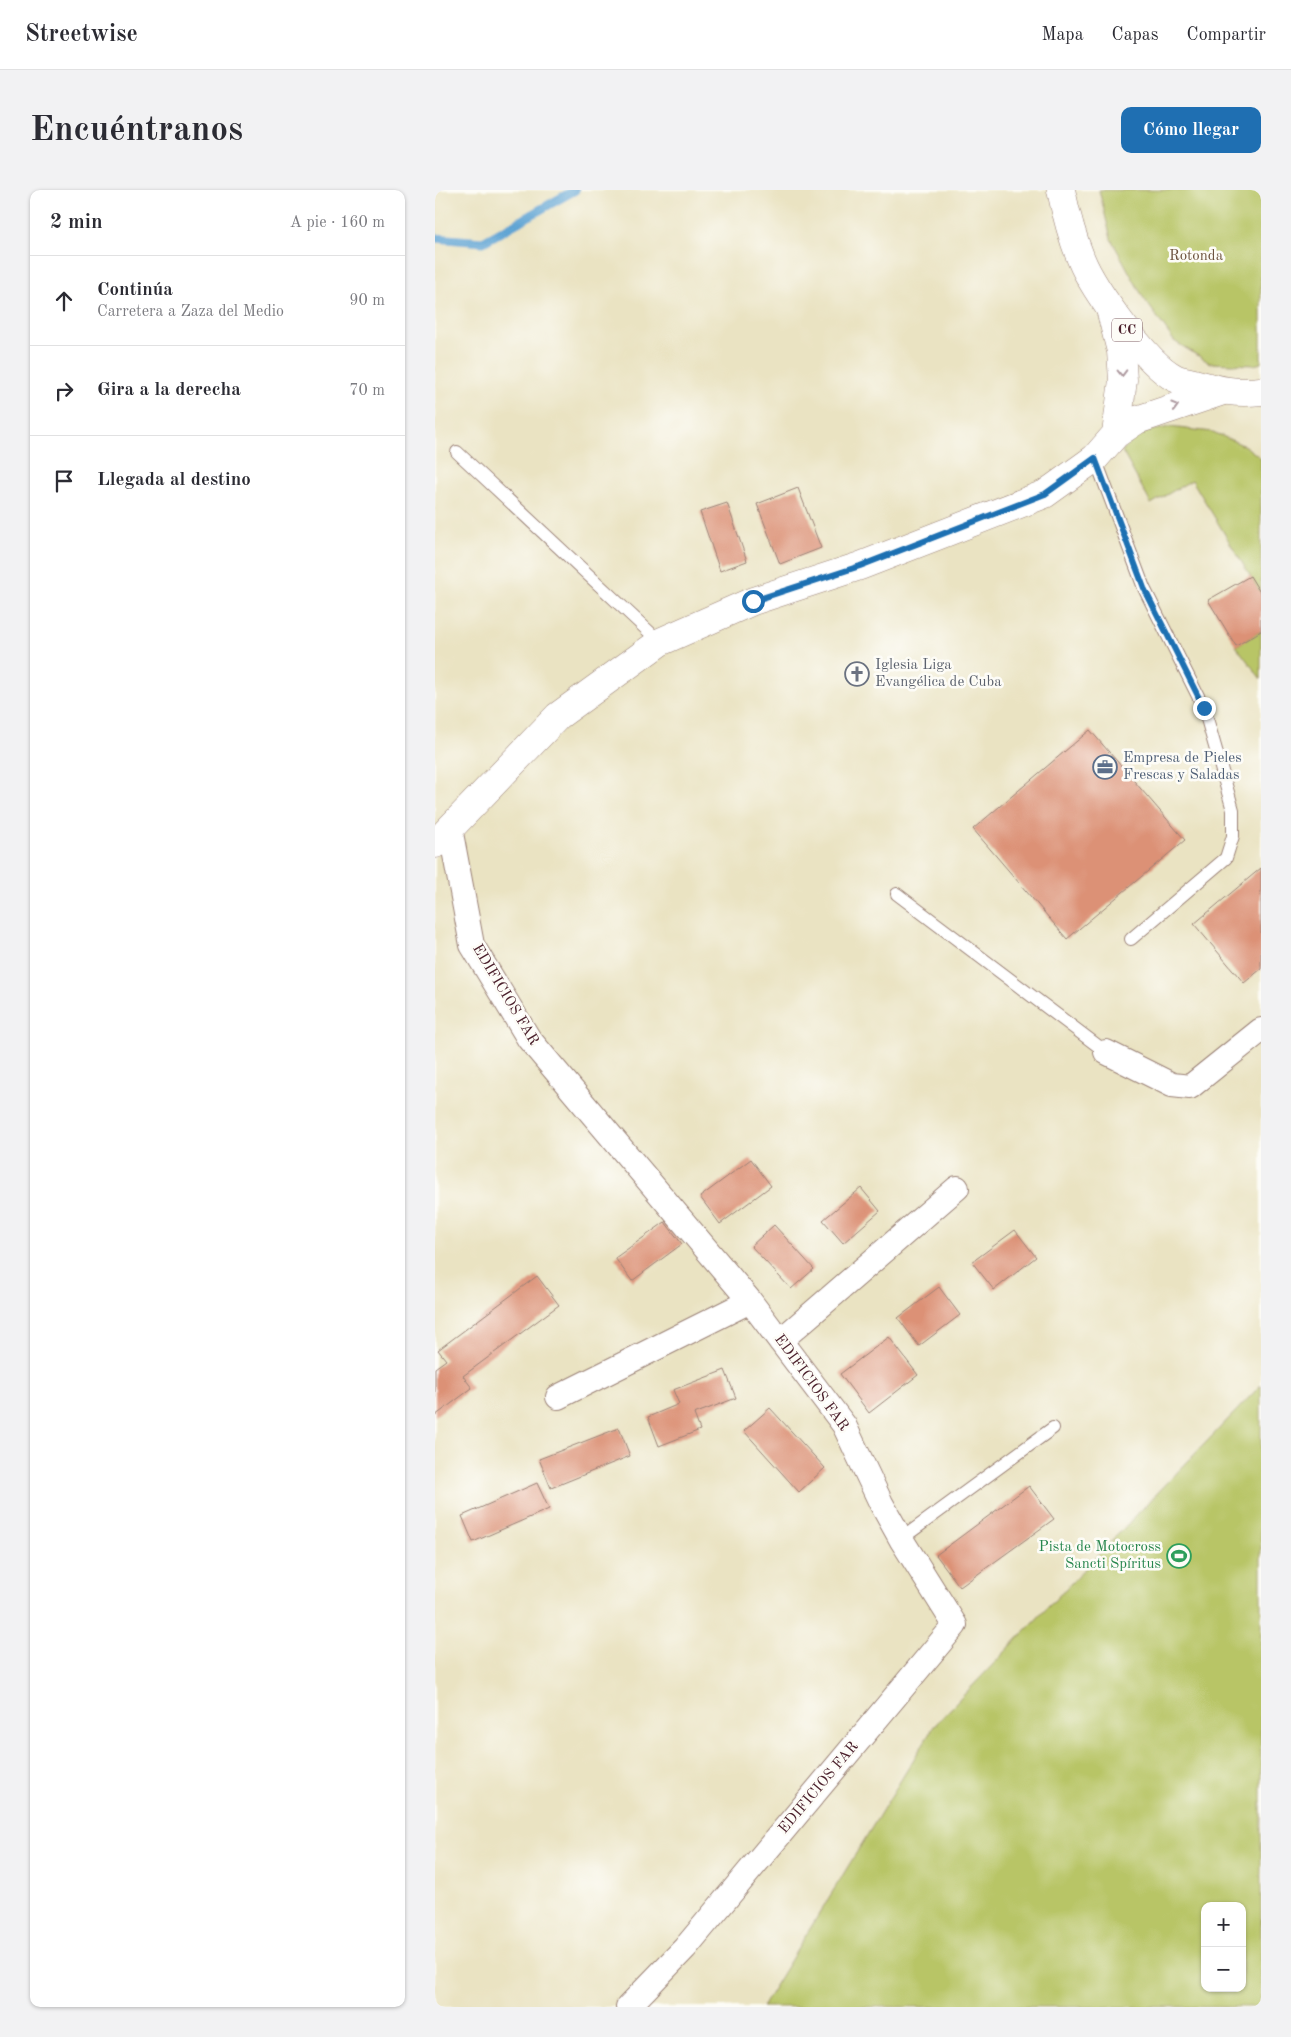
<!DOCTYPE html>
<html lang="es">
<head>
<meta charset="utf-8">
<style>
	:root { --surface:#fff; --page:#f2f2f3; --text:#2b2b33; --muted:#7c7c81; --line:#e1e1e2; --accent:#1f6fb2 }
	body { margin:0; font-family:"Old Standard TT",serif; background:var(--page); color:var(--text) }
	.controls { position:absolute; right:15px; bottom:15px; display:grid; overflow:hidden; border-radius:10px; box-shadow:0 1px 4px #0004 }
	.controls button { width:45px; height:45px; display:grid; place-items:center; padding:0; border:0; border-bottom:1px solid var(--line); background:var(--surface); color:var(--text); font:25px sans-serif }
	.stop { position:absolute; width:15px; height:15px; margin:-11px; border:4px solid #1f6fb2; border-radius:50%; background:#fff }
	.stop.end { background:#1f6fb2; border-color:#fff; box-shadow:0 1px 5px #0008 }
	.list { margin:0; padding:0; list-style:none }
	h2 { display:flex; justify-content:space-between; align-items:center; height:65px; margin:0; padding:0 20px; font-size:21px }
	h2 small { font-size:16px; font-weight:400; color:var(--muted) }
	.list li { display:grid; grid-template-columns:32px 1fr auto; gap:15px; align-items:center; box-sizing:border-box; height:90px; padding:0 20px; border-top:1px solid var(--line) }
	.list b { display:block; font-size:19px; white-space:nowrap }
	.list p { margin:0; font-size:16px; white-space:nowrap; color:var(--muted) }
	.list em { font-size:16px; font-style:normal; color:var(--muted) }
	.icon { flex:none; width:28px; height:28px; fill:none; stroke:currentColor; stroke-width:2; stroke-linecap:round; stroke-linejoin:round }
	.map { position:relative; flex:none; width:826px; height:1817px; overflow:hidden; border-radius:10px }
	header { display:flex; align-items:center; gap:30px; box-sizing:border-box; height:70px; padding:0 25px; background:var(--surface); border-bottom:1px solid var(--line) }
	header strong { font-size:24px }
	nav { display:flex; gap:28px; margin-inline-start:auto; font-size:18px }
	.intro { display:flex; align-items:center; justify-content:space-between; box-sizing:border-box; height:120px; padding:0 30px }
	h1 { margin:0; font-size:35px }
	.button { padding:12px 22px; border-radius:10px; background:var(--accent); color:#fff; font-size:18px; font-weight:700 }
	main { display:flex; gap:30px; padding:0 30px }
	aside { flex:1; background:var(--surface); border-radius:10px; box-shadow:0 1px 4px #0004 }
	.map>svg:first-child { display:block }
</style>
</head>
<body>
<header>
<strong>Streetwise</strong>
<nav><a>Mapa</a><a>Capas</a><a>Compartir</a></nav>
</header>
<div class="intro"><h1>Encuéntranos</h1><a class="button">Cómo llegar</a></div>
<main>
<aside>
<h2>2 min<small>A pie · 160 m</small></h2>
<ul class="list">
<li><svg class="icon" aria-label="ahead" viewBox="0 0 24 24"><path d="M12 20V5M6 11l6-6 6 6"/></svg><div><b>Continúa</b><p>Carretera a Zaza del Medio</p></div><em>90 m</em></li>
<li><svg class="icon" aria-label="right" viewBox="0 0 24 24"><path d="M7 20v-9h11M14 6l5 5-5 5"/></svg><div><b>Gira a la derecha</b></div><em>70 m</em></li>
<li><svg class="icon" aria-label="arrive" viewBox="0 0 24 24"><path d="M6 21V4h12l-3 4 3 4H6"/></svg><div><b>Llegada al destino</b></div></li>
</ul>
</aside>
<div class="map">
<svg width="826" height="1817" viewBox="0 0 826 1817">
	<rect width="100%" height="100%" fill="#fdfcf7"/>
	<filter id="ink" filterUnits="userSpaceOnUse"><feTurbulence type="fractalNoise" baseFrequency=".02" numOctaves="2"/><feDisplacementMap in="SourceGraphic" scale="10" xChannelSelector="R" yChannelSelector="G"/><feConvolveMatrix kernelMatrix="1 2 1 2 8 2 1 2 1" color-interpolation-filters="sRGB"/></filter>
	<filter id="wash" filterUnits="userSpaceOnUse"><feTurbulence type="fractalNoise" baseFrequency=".0096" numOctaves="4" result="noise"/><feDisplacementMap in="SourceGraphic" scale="20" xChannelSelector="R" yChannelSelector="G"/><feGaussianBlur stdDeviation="1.12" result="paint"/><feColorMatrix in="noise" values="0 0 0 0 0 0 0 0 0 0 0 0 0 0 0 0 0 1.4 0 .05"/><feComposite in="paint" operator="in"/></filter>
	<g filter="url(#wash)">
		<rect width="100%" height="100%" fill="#eae3c2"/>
		<path fill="#b8c566" stroke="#817248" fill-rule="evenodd" d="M 664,0 L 826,0 L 826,173 L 819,175 L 775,173 L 739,151 L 708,107 L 676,49 Z
			M 734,237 L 778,242 L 810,256 L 826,268 L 826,404 L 757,290 L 716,314 L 687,261 L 706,243 Z
			M 826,441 L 826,489 L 801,456 Z
			M 826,1195 L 826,1817 L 327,1817 L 499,1536 ZM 770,1716 L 807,1716 L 807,1798 L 770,1798 Z"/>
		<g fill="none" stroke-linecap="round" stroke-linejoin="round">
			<path stroke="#5da3d3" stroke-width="9" d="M 0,48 L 48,52 L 140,0"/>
		</g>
		<g id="blocks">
			<path fill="#dc9176" d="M 363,298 L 386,358 L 345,374 L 322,314 Z
				M 292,313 L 312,371 L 285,381 L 265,322 Z
				M 815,386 L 826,404 L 826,441 L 801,456 L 773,410 Z
				M 655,540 L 750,650 L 632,749 L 538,639 Z
				M 826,678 L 826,779 L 809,793 L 759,734 Z
				M 316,969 L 336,996 L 285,1034 L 265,1007 Z
				M 426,998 L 445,1021 L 408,1053 L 388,1030 Z
				M 230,1032 L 247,1054 L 197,1091 L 180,1068 Z
				M 339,1035 L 379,1079 L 356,1099 L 316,1056 Z
				M 580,1040 L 601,1067 L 559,1100 L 537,1072 Z
				M 102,1086 L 124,1115 L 28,1186 L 37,1198 L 0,1226 L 0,1178 L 11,1170 L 3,1160 Z
				M 504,1097 L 525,1125 L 484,1156 L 463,1128 Z
				M 454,1147 L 483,1185 L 434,1223 L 405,1184 Z
				M 290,1180 L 301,1208 L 259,1224 L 265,1240 L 224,1256 L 213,1227 L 244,1214 L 238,1200 Z
				M 335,1218 L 390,1278 L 364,1302 L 309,1241 Z
				M 184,1238 L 195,1266 L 116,1298 L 104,1269 Z
				M 102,1293 L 114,1319 L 38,1352 L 27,1326 Z
				M 594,1296 L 619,1329 L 525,1397 L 501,1365 Z"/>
		</g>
	</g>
	<g filter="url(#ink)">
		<use href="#blocks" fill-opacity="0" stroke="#9a8176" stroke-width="1"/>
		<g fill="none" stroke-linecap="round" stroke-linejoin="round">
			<g stroke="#9a8176" stroke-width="14">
				<path id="lane" d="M 22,262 L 225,452
					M 660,268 L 709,398 L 769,518 L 798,620 L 798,646 L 791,668 L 696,749
					M 462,704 L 671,862
					M 466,1349 L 618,1238"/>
			</g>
			<g stroke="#9a8176" stroke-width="26">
				<path id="street" d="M 15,638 L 37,755 L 94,849 L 315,1111 L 409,1235 L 446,1313 L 466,1349 L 520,1435 L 250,1758 L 193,1817
					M 671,862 L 737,895 L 755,897 L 826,840
					M 345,1151 L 522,998
					M 123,1207 L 315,1111"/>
			</g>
			<g stroke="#9a8176" stroke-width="29">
				<path id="secondary" d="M 675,119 L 686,161 L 688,190 L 681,244
					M 0,654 L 123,526 L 225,452 L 318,411 L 425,376 L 610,304 L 660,268 L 681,244 L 702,230 L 788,201"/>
			</g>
			<g stroke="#9a8176" stroke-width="29">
				<path id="highway" d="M 626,0 C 631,24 637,47 646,69 C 658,99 712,174 740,188 C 746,191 753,191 759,193 C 785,200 799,204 826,201"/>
			</g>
			<use href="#lane" stroke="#fff" stroke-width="12"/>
			<use href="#street" stroke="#fff" stroke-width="24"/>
			<use href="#secondary" stroke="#fff" stroke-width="28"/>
			<use href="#highway" stroke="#fff" stroke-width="28"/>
		</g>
		<defs><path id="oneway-chevron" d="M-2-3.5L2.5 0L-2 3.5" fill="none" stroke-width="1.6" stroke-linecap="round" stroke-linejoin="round" transform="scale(1.25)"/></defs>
		<g stroke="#ae9aa0">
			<use href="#oneway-chevron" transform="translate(687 183) rotate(89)"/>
			<use href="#oneway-chevron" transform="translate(740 216) rotate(-17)"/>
		</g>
	</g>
	<g fill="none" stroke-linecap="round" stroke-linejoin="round" filter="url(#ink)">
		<path stroke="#1f6fb2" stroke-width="6" d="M 318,411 L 425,376 L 610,304 L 660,268 L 709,398 L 769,518"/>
	</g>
	<defs>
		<g id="church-ring" transform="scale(1.25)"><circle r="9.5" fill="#fdfcf7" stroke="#6b7280" stroke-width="1.5"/><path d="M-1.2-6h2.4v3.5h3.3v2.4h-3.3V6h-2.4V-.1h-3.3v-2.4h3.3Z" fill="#6b7280"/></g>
		<g id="office-ring" transform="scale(1.25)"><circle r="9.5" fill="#fdfcf7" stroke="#5c6f8a" stroke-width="1.5"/><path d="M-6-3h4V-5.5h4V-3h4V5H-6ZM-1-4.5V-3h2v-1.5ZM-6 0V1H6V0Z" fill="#5c6f8a"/></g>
		<g id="stadium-ring" transform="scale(1.25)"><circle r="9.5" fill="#fdfcf7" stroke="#2e9e5b" stroke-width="1.5"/><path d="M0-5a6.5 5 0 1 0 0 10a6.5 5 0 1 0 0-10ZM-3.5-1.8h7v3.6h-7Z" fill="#2e9e5b"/></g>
	</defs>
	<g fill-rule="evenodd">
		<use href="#church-ring" x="422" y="484"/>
		<use href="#office-ring" x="670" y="577"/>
		<use href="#stadium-ring" x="744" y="1366"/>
	</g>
	<g text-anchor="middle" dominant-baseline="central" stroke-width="5" stroke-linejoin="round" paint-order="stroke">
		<rect fill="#fdfcf7" stroke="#806168" stroke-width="1" x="677" y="128.5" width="30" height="23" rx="4"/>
		<g font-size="14" font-weight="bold" fill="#4a1f2b">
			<text x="692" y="140">CC</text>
		</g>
		<g font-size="15" fill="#6b513d" stroke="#fdfcf7">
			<text x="761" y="66">Rotonda</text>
		</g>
		<g font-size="15" fill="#5b616d" stroke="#fdfcf7" text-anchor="start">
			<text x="440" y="475">Iglesia Liga<tspan x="440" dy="17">Evangélica de Cuba</tspan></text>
		</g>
		<g font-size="15" fill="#4e5e75" stroke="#fdfcf7" text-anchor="start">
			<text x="688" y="568">Empresa de Pieles<tspan x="688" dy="17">Frescas y Saladas</tspan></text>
		</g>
		<g font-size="15" fill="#4a1f2b" stroke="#fdfcf7">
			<text transform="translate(70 805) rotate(59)">EDIFICIOS FAR</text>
			<text transform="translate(376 1193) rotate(54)">EDIFICIOS FAR</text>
			<text transform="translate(384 1598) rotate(-50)">EDIFICIOS FAR</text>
		</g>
		<g font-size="15" fill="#27864d" stroke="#fdfcf7" text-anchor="end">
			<text x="726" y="1357">Pista de Motocross<tspan x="726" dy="17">Sancti Spíritus</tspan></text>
		</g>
	</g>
</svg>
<div class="controls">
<button>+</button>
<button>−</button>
</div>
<div class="stop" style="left:318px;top:411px"></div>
<div class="stop end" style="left:769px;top:518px"></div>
</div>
</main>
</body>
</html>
